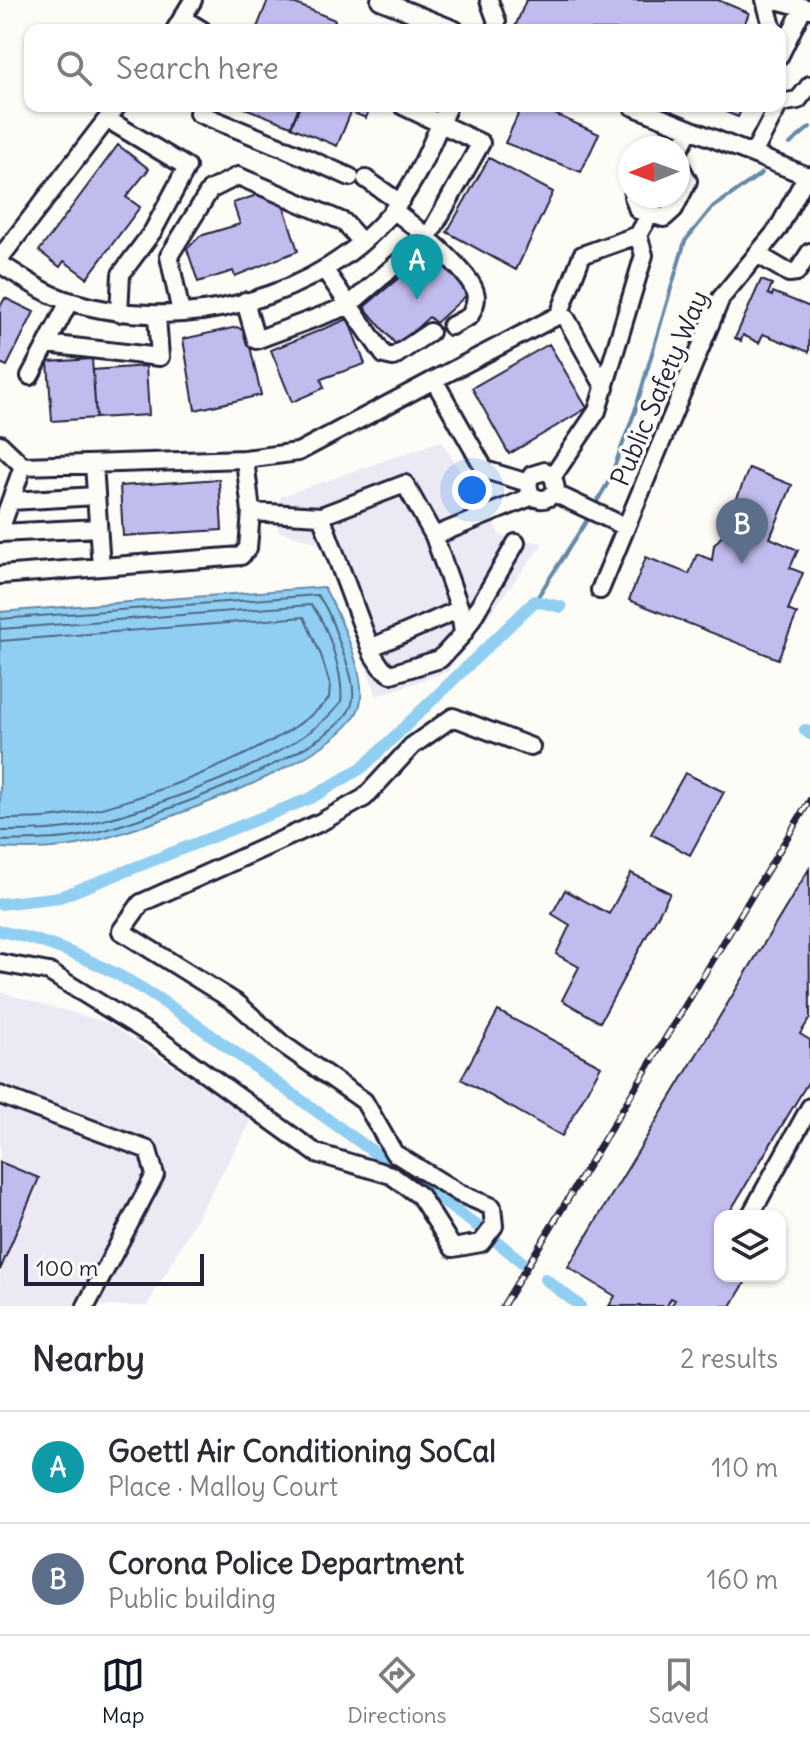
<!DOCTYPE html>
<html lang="en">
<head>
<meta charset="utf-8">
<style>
	:root { --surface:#fff; --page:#f2f2f3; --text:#2b2b33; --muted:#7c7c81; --line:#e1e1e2; --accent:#111827 }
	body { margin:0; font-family:Delius,sans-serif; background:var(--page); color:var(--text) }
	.controls { position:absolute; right:24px; bottom:24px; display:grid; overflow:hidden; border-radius:16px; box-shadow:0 2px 6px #0004 }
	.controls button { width:72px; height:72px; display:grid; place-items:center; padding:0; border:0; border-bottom:2px solid var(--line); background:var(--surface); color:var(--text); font:40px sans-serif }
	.compass { position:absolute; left:618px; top:136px; width:72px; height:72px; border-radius:50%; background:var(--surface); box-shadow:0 2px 6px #0004; rotate:269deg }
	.scale { position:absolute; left:24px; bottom:20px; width:180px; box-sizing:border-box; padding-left:8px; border:4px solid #22223b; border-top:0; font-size:22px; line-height:28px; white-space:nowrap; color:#22223b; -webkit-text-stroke:6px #fdfcf7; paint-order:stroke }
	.you { position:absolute; left:472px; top:490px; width:28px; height:28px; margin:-20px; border:6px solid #fff; border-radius:50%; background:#1a73e8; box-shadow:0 0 0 12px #1a73e833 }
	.badge { display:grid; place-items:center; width:52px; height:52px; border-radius:50%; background:var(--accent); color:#fff; font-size:26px; font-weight:700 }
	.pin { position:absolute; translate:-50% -66px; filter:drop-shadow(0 2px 4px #0008) }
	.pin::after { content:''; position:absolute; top:42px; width:28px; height:24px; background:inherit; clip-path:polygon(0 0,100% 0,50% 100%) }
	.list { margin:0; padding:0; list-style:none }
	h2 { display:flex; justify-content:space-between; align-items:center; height:104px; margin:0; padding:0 32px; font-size:34px }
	h2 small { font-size:26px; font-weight:400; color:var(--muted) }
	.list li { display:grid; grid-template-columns:52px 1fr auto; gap:24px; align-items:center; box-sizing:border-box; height:112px; padding:0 32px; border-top:2px solid var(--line) }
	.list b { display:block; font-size:30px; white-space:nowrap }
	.list p { margin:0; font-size:26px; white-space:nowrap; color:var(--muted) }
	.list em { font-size:26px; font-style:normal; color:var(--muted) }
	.icon { flex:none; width:44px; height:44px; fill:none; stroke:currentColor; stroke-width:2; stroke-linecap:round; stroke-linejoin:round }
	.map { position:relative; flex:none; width:810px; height:1306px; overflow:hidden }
	.search { position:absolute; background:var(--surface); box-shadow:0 2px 6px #0004; left:24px; right:24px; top:24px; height:88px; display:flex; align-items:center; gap:20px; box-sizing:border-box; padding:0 28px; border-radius:16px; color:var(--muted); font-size:30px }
	.sheet { height:328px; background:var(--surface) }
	nav { display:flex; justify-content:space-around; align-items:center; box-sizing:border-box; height:112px; border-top:2px solid var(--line); background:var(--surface); font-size:22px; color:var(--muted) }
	nav a { display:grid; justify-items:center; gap:4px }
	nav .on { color:var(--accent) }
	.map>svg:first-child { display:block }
</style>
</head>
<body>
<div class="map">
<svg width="810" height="1306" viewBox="0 0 810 1306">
	<rect width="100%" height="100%" fill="#fdfcf7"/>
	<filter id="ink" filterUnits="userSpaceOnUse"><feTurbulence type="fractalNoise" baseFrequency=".0125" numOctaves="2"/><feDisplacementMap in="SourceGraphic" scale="16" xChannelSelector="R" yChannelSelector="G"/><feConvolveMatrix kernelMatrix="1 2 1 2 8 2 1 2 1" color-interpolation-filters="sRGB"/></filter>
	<g filter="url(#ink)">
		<path fill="#ebe9f4" d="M 441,441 L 501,536 L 543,543 L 447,672 L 377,696 L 319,543 L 278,531 L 280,497 Z
			M 0,992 L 108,1023 L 253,1118 L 147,1306 L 0,1306 Z"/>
		<path fill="#91cff2" stroke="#658aa9" stroke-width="2" d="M 324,587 C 338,613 370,679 359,708 C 338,763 147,827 91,842 C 61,850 30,850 0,848 L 0,612 Z"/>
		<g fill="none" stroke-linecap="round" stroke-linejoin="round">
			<path stroke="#4e6784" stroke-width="2" d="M 0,619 L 317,595 C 329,608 334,628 340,644 C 346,661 357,686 352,704 C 337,753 135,824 85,835 C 56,841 29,840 0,841
				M 0,629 L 311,605 C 328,623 344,677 341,702 C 299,759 153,808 85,825 C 57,831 29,831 0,831
				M 0,641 L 304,617 L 321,655 L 330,685 L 329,698 C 290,746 141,801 80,813 C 53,819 27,819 0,819"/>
			<path stroke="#658aa9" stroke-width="4" d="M 790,144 L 810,127
				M 596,503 L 609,481 L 635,411 L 685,241 L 711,209 L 762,173
				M 535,601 L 587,520"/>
			<path stroke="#91cff2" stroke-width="12" d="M 805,730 L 810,734
				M 0,904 L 60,897 L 311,798 L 363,767 L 535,601 L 561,607
				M 0,931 C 110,954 181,1014 270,1078 C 341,1128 412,1179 483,1230
				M 491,1237 L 522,1262
				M 545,1279 L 580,1306"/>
		</g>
		<path fill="#c1bcee" stroke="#22223b" stroke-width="2" d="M 268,0 L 296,4 L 335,20 L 331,30 L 256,30 Z
			M 526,0 L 718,0 L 749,13 L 742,30 L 522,30 L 515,27 Z
			M 240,106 L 299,106 L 291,126 Z
			M 300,106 L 371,106 L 366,118 L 351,112 L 337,146 L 291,127 Z
			M 522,106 L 537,106 L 599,134 L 581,172 L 505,143 Z
			M 711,106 L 743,106 L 738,117 Z
			M 118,145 L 149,169 L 126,197 L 140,207 L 87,278 L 64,261 L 60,267 L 39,251 Z
			M 489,158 L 553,192 L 516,270 L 447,232 Z
			M 260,194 L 283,204 L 298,251 L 235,276 L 233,271 L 198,282 L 187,249 L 200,236 L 240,224 L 233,203 Z
			M 431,251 L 469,293 L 436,323 L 429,317 L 397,346 L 364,307 Z
			M 761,280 L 772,284 L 768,294 L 772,296 L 773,292 L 810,307 L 809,352 L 763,334 L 759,343 L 743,335 L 741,341 L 735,338 Z
			M 5,298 L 34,312 L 7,366 L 0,363 L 0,307 Z
			M 348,319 L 365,364 L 321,379 L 324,388 L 292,402 L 271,350 Z
			M 237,327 L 247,333 L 261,395 L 195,410 L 183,339 Z
			M 549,344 L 587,408 L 509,454 L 472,388 Z
			M 92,359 L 96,418 L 52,421 L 48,362 Z
			M 146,366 L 149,415 L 96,418 L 93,370 Z
			M 749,468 L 792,485 L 770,538 L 798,550 L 790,568 L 803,573 L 788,610 L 797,614 L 778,659 L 629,600 L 646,557 L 689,574 L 697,554 L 712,560 L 714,545 L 722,536 Z
			M 219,479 L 222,530 L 123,536 L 120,486 Z
			M 685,773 L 724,792 L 690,855 L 651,834 Z
			M 809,869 L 810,1018 L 800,1034 L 810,1040 L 810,1079 L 729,1213 L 733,1216 L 720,1216 L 720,1276 L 749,1276 L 731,1306 L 671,1306 L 675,1300 L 671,1298 L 667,1306 L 609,1306 L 615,1296 L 568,1267 Z
			M 631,873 L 670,893 L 600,1022 L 562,1000 L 579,967 L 556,954 L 570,925 L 552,914 L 565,890 L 609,914 Z
			M 498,1011 L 601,1066 L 562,1136 L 461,1079 Z
			M 0,1162 L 39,1178 L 0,1270 Z"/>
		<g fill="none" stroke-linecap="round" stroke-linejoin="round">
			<g stroke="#22223b" stroke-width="22">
				<path id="minor" d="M 380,0 L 455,30
					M 489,0 L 497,22 L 494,30
					M 765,0 L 773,30
					M 776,0 L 810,9
					M 182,18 L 202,30
					M 175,30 L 193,0
					M 780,55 L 803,8
					M 780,103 L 798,100 L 810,85
					M 632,106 L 810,177
					M 198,113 L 279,146
					M 107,119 L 187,167 L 153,231 L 121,274 L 119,313
					M 286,149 L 350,177
					M 678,152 L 689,131
					M 753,154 L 778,106
					M 366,179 L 399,202
					M 633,196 L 638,210 L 664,218 L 674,209 L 688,181 L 678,162
					M 393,210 C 412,224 470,271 475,292 C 478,301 473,308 470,316 L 451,326
					M 757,254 L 789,273 L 797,272 L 810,252
					M 0,258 L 117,106
					M 0,264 C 22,277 44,294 69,301 C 178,336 323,300 395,208 C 419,177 432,142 448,106
					M 324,269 L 384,355 L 393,357 L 430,332
					M 245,301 L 256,340 L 348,306 L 428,237 L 481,143 L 403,106
					M 181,313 L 169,256 L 210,190 L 238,176 L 344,222 L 361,241
					M 559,315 L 566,318 L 605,388
					M 47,344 L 160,357 L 157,317
					M 30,376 L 69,302
					M 434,380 L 298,452 L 245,459 L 251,512 L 321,516 L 405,484 L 434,536 L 533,496 C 542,502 551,499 556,489 L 553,476
					M 0,444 L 23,466 L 245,459
					M 94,464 L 101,567
					M 553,476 L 597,411 L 644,255 L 638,235 L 650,214
					M 528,483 L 485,470 L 434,380 L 559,315 L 582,255 L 638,235
					M 530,493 L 528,483 L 532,475 L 545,471 L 553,476
					M 554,493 L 626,527
					M 11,501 L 96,496
					M 321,516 L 373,655 L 381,667 L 391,674 L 440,659 L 463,634 L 460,609 L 434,536
					M 0,530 L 23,466
					M 0,533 L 98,528
					M 0,575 L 241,556 L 248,548 L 251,512
					M 600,590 L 721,298 L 778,229 L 807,175
					M 463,634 L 516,543
					M 370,648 L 460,609
					M 0,963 L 49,972 L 161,1041 L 316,1153 L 391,1175 L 420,1196 L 453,1248 L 481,1243 L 494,1226 L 492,1207 L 459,1193 L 394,1153 L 364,1101 L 281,1043 L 238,1004 L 121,931 L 141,903 L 321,822 L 364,798 L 412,746 L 453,717 L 531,747
					M 0,1095 L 148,1150 L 155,1175 L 86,1306
					M 750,1216 L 810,1107"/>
			</g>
			<use href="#minor" stroke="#fdfcf7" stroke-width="16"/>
			<g stroke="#22223b" stroke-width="7">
				<path id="rail" d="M 503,1306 L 810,800"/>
			</g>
			<use href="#rail" stroke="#fdfcf7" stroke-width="4" stroke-dasharray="12" stroke-linecap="butt"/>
		</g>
	</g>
	<g text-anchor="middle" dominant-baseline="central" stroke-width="7" stroke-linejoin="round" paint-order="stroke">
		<g font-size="26" fill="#22223b" stroke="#fdfcf7">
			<text transform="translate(659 388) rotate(-67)">Public Safety Way</text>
		</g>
	</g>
</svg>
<div class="controls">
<button><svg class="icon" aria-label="layers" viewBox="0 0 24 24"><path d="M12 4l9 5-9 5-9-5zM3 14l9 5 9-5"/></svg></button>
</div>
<svg class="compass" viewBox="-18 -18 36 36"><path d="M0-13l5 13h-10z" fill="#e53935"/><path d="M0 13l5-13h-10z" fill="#7c7c81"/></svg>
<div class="scale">100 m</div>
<div class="you"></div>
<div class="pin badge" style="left:417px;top:300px;background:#0f9aa8">A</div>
<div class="pin badge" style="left:742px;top:564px;background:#5c6f8a">B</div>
<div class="search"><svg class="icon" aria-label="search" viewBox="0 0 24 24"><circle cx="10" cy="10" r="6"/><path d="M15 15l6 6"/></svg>Search here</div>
</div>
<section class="sheet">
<h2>Nearby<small>2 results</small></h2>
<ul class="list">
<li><span class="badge" style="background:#0f9aa8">A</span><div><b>Goettl Air Conditioning SoCal</b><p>Place · Malloy Court</p></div><em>110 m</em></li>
<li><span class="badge" style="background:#5c6f8a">B</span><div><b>Corona Police Department</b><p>Public building</p></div><em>160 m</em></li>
</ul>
</section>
<nav>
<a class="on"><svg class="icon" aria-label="map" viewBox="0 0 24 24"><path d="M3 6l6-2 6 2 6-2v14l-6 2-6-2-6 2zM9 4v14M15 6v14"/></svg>Map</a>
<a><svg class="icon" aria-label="directions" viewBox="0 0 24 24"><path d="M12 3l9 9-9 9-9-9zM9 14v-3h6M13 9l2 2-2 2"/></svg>Directions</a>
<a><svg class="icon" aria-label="saved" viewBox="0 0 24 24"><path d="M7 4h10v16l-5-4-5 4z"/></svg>Saved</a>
</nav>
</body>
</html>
